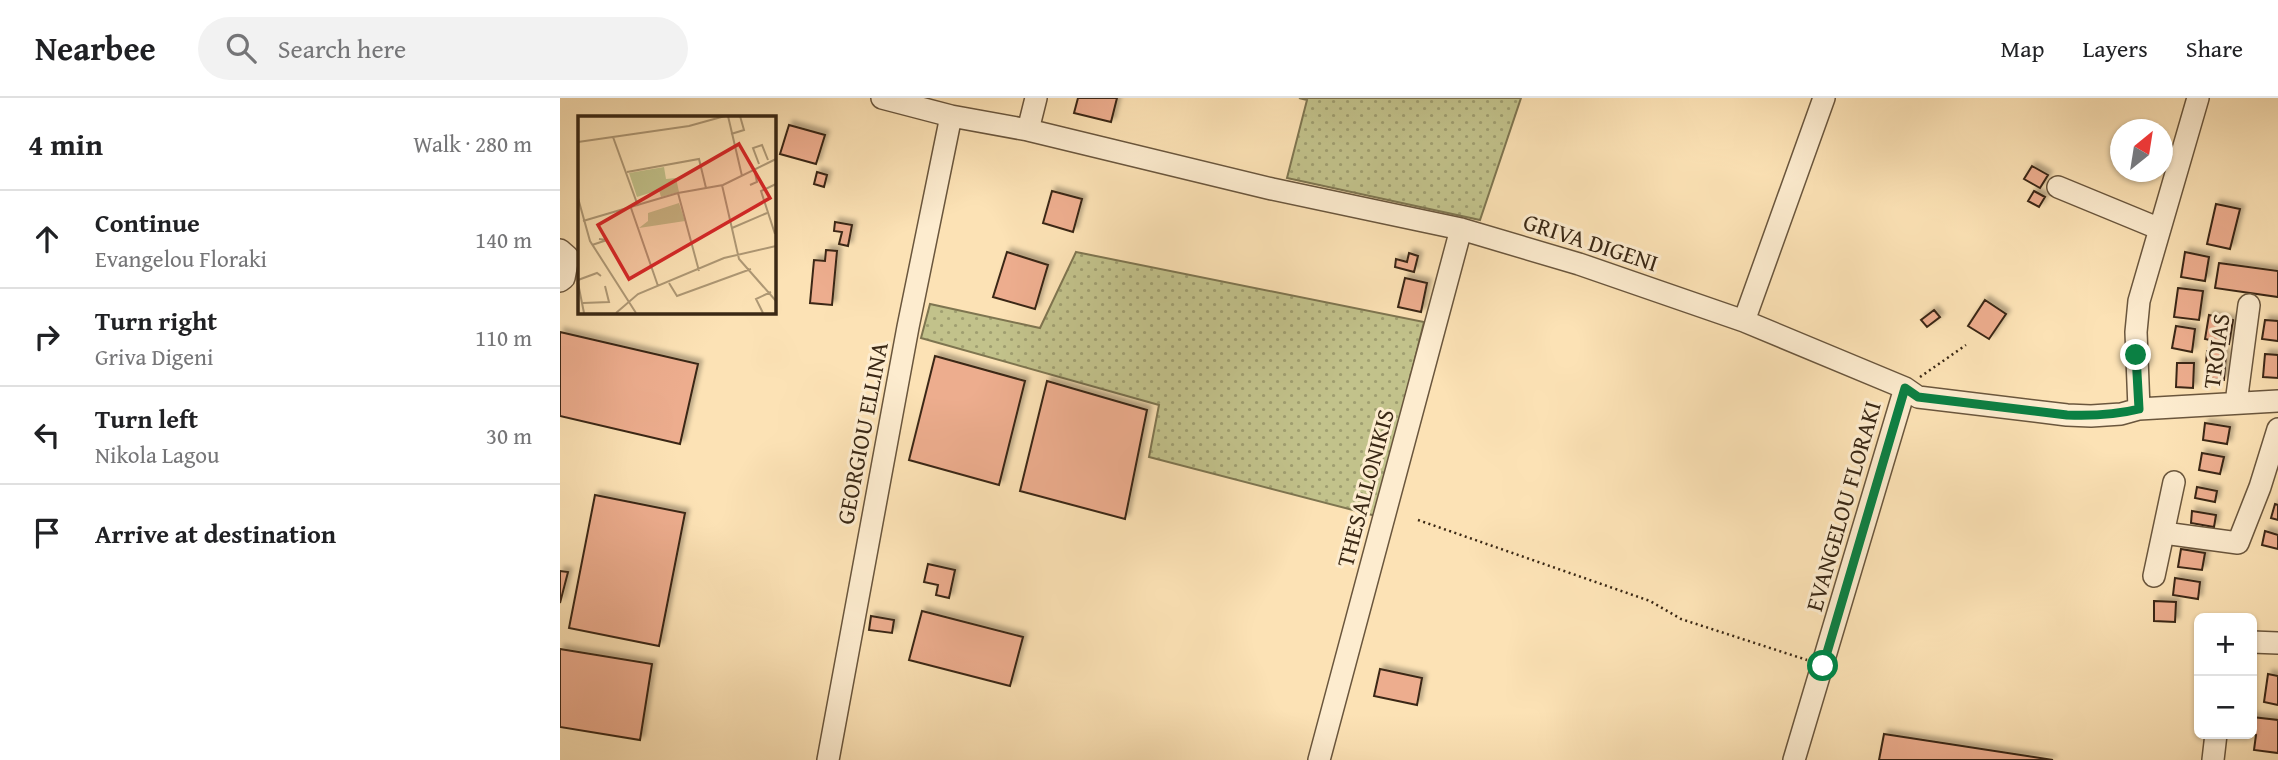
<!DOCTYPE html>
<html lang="en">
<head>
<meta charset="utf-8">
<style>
	:root { --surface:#fff; --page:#f2f2f2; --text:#202124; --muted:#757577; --line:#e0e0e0 }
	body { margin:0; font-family:"Gentium Book Plus",serif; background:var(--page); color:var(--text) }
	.controls { position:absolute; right:21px; bottom:21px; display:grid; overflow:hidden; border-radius:10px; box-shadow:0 2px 5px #0004 }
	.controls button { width:63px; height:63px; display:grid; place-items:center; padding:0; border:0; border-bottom:2px solid var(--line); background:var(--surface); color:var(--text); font:35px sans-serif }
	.compass { position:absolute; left:1550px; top:21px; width:63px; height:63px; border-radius:50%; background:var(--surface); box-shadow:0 2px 5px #0004; rotate:30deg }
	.stop { position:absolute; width:21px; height:21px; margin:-16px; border:5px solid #0b8043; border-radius:50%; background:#fff }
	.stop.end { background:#0b8043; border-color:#fff; box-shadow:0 2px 7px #0008 }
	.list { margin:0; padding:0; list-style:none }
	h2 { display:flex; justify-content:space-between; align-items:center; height:91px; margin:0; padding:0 28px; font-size:30px }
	h2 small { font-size:23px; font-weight:400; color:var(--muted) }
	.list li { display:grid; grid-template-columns:46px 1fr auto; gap:21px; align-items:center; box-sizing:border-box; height:98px; padding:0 28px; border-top:2px solid var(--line) }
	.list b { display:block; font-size:26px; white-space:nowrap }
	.list p { margin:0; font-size:23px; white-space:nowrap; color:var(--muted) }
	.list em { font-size:23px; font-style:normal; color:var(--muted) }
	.icon { flex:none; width:38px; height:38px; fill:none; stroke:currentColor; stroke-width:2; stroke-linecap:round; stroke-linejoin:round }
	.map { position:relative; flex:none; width:1718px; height:662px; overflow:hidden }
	header { display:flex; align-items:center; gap:42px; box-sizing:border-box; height:98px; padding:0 35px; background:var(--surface); border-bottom:2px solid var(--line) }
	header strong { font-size:33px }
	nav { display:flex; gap:38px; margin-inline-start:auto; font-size:24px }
	.search { width:490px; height:63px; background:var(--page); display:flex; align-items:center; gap:18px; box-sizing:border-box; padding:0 24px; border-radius:38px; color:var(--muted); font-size:26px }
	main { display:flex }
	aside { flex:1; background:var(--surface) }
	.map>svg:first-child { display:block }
</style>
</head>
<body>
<header>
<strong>Nearbee</strong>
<div class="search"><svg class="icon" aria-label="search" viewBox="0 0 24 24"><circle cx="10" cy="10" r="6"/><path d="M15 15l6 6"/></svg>Search here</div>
<nav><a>Map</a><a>Layers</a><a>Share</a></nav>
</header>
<main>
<aside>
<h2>4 min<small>Walk · 280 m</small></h2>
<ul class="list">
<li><svg class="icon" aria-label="ahead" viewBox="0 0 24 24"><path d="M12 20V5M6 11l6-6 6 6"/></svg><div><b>Continue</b><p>Evangelou Floraki</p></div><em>140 m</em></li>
<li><svg class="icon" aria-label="right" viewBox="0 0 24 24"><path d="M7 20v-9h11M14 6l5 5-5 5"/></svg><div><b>Turn right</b><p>Griva Digeni</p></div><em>110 m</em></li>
<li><svg class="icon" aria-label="left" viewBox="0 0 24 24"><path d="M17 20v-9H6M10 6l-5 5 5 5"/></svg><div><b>Turn left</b><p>Nikola Lagou</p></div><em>30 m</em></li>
<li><svg class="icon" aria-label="arrive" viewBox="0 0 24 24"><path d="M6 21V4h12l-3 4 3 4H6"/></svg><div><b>Arrive at destination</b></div></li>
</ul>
</aside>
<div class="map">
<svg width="1718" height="662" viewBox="0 0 1718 662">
	<defs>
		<pattern id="grass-dots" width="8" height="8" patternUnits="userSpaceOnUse" patternTransform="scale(1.75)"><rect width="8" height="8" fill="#c2c28b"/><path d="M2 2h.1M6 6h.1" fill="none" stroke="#9f9e70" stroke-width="1.8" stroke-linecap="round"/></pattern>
		<filter id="shadow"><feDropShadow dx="4" dy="-4" stdDeviation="2" flood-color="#0004"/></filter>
	</defs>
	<rect width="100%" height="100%" fill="#fce2b5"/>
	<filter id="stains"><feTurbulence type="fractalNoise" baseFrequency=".00286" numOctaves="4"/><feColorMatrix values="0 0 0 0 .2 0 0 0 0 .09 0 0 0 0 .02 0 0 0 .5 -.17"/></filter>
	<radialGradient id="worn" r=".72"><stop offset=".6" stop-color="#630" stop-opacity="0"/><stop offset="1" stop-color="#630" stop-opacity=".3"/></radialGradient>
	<path fill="url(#grass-dots)" stroke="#7e7550" stroke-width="2" d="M 739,0 L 961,0 L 920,122 L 727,80 L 747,2 Z
		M 516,154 L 864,224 L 816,418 L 589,359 L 599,307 L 361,240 L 370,206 L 480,230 Z"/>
	<path fill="#edad8e" stroke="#3a2815" stroke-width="2" filter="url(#shadow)" d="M 518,0 L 557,0 L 551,24 L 514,15 Z
		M 229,27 L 265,37 L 256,66 L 220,56 Z
		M 1472,68 L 1488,77 L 1480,90 L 1464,81 Z
		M 257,74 L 267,77 L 264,89 L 254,86 Z
		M 492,93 L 522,101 L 513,134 L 483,125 Z
		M 1474,93 L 1485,99 L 1479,109 L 1468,103 Z
		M 1656,106 L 1680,111 L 1670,151 L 1647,146 Z
		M 275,124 L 292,127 L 288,148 L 279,146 L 282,134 L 274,133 Z
		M 266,152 L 277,153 L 272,207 L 250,205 L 254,162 L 265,163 Z
		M 447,154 L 488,167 L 475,211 L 433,199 Z
		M 1625,154 L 1649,159 L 1645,183 L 1621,179 Z
		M 849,155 L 858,158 L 854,174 L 835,169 L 836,161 L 847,164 Z
		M 1659,165 L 1718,173 L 1718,199 L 1655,190 Z
		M 845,180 L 867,185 L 861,214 L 838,209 Z
		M 1618,190 L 1643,193 L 1639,222 L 1614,219 Z
		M 1425,202 L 1446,216 L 1429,241 L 1408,228 Z
		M 1374,212 L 1380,219 L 1367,229 L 1361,222 Z
		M 1649,217 L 1673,222 L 1669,246 L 1645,241 Z
		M 1705,222 L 1718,223 L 1718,243 L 1702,241 Z
		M 1616,228 L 1635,231 L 1632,254 L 1612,250 Z
		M 0,234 L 138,266 L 120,346 L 0,318 Z
		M 1647,253 L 1666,255 L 1664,282 L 1645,280 Z
		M 1705,256 L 1718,257 L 1718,280 L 1703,279 Z
		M 375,258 L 465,283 L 439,387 L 349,362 Z
		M 1617,265 L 1634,265 L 1633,290 L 1616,289 Z
		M 487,283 L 587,312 L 565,421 L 460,393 Z
		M 1645,325 L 1670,329 L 1667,346 L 1643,342 Z
		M 1642,355 L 1664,359 L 1660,376 L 1639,372 Z
		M 1637,389 L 1657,393 L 1655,404 L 1635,400 Z
		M 35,397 L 125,415 L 99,548 L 9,530 Z
		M 1715,406 L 1718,407 L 1718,422 L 1711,420 Z
		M 1632,413 L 1656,417 L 1654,429 L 1631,425 Z
		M 1705,433 L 1718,437 L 1718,451 L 1702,447 Z
		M 1621,451 L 1645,455 L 1642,472 L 1618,469 Z
		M 368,466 L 395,472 L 389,500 L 376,497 L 378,487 L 364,484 Z
		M 0,473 L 8,474 L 0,505 Z
		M 1615,480 L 1640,484 L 1638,501 L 1613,497 Z
		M 1594,503 L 1616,504 L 1615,524 L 1594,523 Z
		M 362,513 L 463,539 L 450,588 L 349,562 Z
		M 311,518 L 334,522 L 332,535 L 309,532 Z
		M 0,551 L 92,566 L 80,642 L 0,629 Z
		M 820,571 L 862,580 L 857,607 L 814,598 Z
		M 1708,576 L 1718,578 L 1718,607 L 1704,604 Z
		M 1692,619 L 1718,622 L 1718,655 L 1694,652 L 1696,637 L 1690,636 Z
		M 1324,636 L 1493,662 L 1319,662 Z"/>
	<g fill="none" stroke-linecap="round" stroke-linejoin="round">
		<g stroke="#6a563d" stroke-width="24">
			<path id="minor" d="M 322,0 L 391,18 L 468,32 L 712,91 L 901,131 L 1019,166 L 1184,223 L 1345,290 L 1358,299 L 1507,317 L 1531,318 L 1561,316 L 1579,311 L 1718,303
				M 468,32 L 476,0
				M 1498,89 L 1600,131
				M 0,152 L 8,159 L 4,180 L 0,183
				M 1184,223 L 1264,0
				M 1676,305 L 1689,207
				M 1579,311 L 1576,234 L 1579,203 L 1638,0
				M 1604,435 L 1678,445 L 1700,389 L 1718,331
				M 1594,478 L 1614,384
				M 1692,544 L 1718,545
				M 268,662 L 348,229 L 391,18
				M 759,662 L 901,131
				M 1234,662 L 1345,290
				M 1653,662 L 1656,636"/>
		</g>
		<path stroke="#3a2815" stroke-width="2.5" stroke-dasharray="2 3.5" stroke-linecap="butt" d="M 1360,279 L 1406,247
			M 858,422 L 1090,503 L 1121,521 L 1247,562"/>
		<use href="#minor" stroke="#fdeccf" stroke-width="21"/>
	</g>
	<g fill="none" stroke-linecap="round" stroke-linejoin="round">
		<path stroke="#0b8043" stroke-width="9" d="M 1263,568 L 1345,290 L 1358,299 L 1507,317 C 1532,318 1555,317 1579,311 L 1576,257"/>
	</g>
	<g text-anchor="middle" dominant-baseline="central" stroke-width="6" stroke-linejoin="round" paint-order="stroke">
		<g font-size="24" fill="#3a2815" stroke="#fdeccf">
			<text transform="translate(1031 144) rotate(18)">GRIVA DIGENI</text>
			<text transform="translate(1656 253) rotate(-82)">TROIAS</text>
			<text transform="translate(302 335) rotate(-79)">GEORGIOU ELLINA</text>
			<text transform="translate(805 390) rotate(-75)">THESALLONIKIS</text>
			<text transform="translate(1283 408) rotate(-74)">EVANGELOU FLORAKI</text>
		</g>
	</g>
	<g transform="translate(18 18)">
		<rect width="198" height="198" fill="#fce2b5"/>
		<path d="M 86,51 L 88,63 L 98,62 L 101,76 L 83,81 L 81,74 L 59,81 L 51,57 ZM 101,87 L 107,105 L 61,112 L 70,105 L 70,97 Z" fill="#c2c28b"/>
		<path fill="none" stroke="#ae9875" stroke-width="2" d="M 150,0 L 164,60M 153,18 L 166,14 L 162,0M 35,21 L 60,90M 0,26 L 111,10 L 147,0M 181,48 L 175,32 L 184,29 L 190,44M 49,56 L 121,43 L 128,72M 144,69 L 161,143 L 198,185M 172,69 L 179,66 L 176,52M 100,77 L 121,155M 0,82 L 12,125 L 58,197M 53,92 L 80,170M 5,105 L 100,77 L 145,69 L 198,43M 154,112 L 189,97M 197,118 L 183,75 L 198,68M 14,129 L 29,124 L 21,123M 0,164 L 19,157 L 23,160M 0,167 L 6,197M 91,167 L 99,180 L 173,153M 5,187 L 31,186 L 27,170M 38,197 L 60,178 L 146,142 L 198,130M 185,197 L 178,183 L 193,176"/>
		<path fill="#d62828" fill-opacity="0.15" stroke="#d62828" stroke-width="3.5" d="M 161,28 L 192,82 L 51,163 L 20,109 Z"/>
		<rect width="198" height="198" fill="none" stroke="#3a2815" stroke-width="3.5"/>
	</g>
	<rect width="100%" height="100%" filter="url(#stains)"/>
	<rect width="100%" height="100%" fill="url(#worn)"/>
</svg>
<div class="controls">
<button>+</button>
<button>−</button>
</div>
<svg class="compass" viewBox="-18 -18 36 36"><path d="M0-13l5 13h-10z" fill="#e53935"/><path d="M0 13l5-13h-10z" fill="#757577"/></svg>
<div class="stop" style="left:1263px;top:568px"></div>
<div class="stop end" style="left:1576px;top:257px"></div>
</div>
</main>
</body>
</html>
